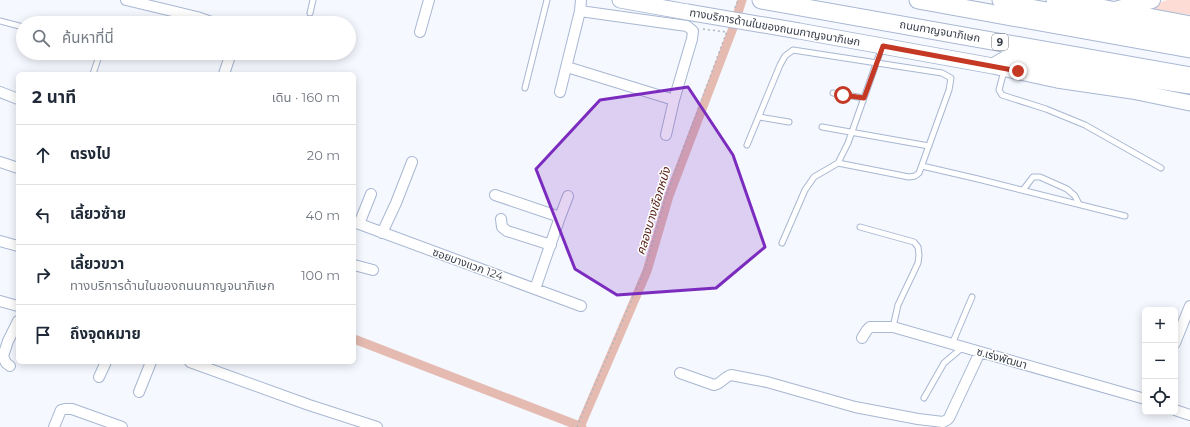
<!DOCTYPE html>
<html lang="th">
<head>
<meta charset="utf-8">
<style>
	:root { --surface:#fff; --page:#f2f2f3; --text:#1f2937; --muted:#747a83; --line:#e0e1e3 }
	body { margin:0; font-family:Montserrat,"Noto Sans Thai",sans-serif; background:var(--page); color:var(--text) }
	.controls { position:absolute; right:12px; bottom:12px; display:grid; overflow:hidden; border-radius:6px; box-shadow:0 2px 10px #0003 }
	.controls button { width:36px; height:36px; display:grid; place-items:center; padding:0; border:0; border-bottom:1px solid var(--line); background:var(--surface); color:var(--text); font:20px sans-serif }
	.stop { position:absolute; width:12px; height:12px; margin:-9px; border:3px solid #c43824; border-radius:50%; background:#fff }
	.stop.end { background:#c43824; border-color:#fff; box-shadow:0 1px 4px #0008 }
	.list { margin:0; padding:0; list-style:none }
	h2 { display:flex; justify-content:space-between; align-items:center; height:52px; margin:0; padding:0 16px; font-size:17px }
	h2 small { font-size:13px; font-weight:400; color:var(--muted) }
	.list li { display:grid; grid-template-columns:26px 1fr auto; gap:12px; align-items:center; box-sizing:border-box; height:60px; padding:0 16px; border-top:1px solid var(--line) }
	.list b { display:block; font-size:15px; white-space:nowrap }
	.list p { margin:0; font-size:13px; white-space:nowrap; color:var(--muted) }
	.list em { font-size:13px; font-style:normal; color:var(--muted) }
	.icon { flex:none; width:22px; height:22px; fill:none; stroke:currentColor; stroke-width:2; stroke-linecap:round; stroke-linejoin:round }
	.map { position:relative; flex:none; width:1190px; height:427px; overflow:hidden }
	.search { position:absolute; background:var(--surface); box-shadow:0 2px 10px #0003; left:16px; top:16px; width:340px; height:44px; display:flex; align-items:center; gap:10px; box-sizing:border-box; padding:0 14px; border-radius:22px; color:var(--muted); font-size:15px }
	.panel { position:absolute; background:var(--surface); box-shadow:0 2px 10px #0003; left:16px; top:72px; width:340px; height:292px; border-radius:6px }
	.map>svg:first-child { display:block }
</style>
</head>
<body>
<div class="map">
<svg width="1190" height="427" viewBox="0 0 1190 427">
	<rect width="100%" height="100%" fill="#f5f8fe"/>
	<path fill="#fddcd5" d="M 1167,0 L 1190,0 L 1190,15 L 1149,9 L 1150,6 Z"/>
	<g fill="none" stroke-linecap="round" stroke-linejoin="round">
		<path stroke="#e4bab1" stroke-width="9" d="M 354,339 L 582,427
			M 580,427 L 647,271 L 669,196 L 733,28 L 742,0"/>
		<g stroke="#a8b7d2" stroke-width="7">
			<path id="service" d="M 310,13 L 313,0
				M 0,21 L 23,27
				M 1004,71 L 999,90 L 1002,95 L 1046,109 L 1085,125 L 1161,168
				M 93,74 L 100,53
				M 525,88 L 547,0
				M 833,93 L 864,98
				M 759,117 L 789,122
				M 822,127 L 929,146
				M 747,145 L 780,65 L 785,56 L 793,50 L 942,73 L 951,78 L 949,90 L 919,173 L 915,176 L 909,177 L 838,163
				M 922,166 L 978,179 L 1125,216
				M 1023,190 L 1033,177 L 1040,177 L 1067,189 L 1075,196 L 1079,204
				M 860,227 L 914,242 L 918,247 L 919,255 L 918,263 L 898,305 L 893,327
				M 782,243 L 805,190 L 814,177 L 838,163 L 848,143 L 882,47
				M 952,344 L 972,297
				M 924,398 L 944,363 L 963,347"/>
		</g>
		<g stroke="#a8b7d2" stroke-width="12">
			<path id="minor" d="M 126,0 L 197,17 L 214,23
				M 581,0 L 580,11 L 687,26 L 693,31 L 692,39 L 674,100 L 666,135
				M 420,32 L 429,0
				M 567,67 L 674,100
				M 224,74 L 231,53
				M 0,92 L 18,99
				M 560,92 L 580,11
				M 0,162 L 18,168
				M 495,195 L 560,217
				M 501,219 L 502,227 L 507,231 L 551,245
				M 354,222 L 581,306
				M 359,224 L 371,194
				M 382,233 L 396,203 L 412,162
				M 0,241 L 18,246
				M 354,265 L 373,270
				M 535,289 L 560,217 L 568,196
				M 0,301 L 18,306
				M 862,338 L 867,330 L 870,327 L 893,327 L 1145,399
				M 1175,343 L 1190,306
				M 190,362 L 309,405 L 377,427
				M 10,366 L 6,363 L 3,356 L 8,341 L 18,321
				M 680,373 L 714,385 C 721,384 724,377 731,375 L 767,382 L 855,407 L 918,419 L 943,422 L 947,420 L 949,418 L 980,352
				M 99,377 L 106,362
				M 139,392 L 151,362
				M 1175,410 L 1190,415
				M 54,427 L 61,410 L 65,409 L 72,409 L 122,427"/>
		</g>
		<g stroke="#a8b7d2" stroke-width="17">
			<path id="secondary" d="M 620,0 L 687,12
				M 1000,0 L 1030,7 L 1190,36
				M 1054,0 L 1106,8 L 1190,24
				M 799,31 L 993,66 L 1057,80 L 1132,91 L 1190,103
				M 993,66 L 1005,59 L 1019,59 L 1190,86"/>
		</g>
		<g stroke="#a8b7d2" stroke-width="18">
			<path id="primary" d="M 1115,10 L 1152,0"/>
		</g>
		<g stroke="#a8b7d2" stroke-width="19">
			<path id="trunk" d="M 761,0 L 1190,76
				M 918,0 L 1190,49"/>
		</g>
		<path stroke="#b2b6be" stroke-width="1.5" stroke-dasharray="2 3" stroke-linecap="butt" d="M 735,8 L 738,0
			M 703,29 L 726,32
			M 577,427 L 645,269 L 666,196 L 727,31"/>
		<use href="#service" stroke="#fff" stroke-width="5"/>
		<use href="#minor" stroke="#fff" stroke-width="10"/>
		<use href="#secondary" stroke="#fff" stroke-width="15"/>
		<use href="#primary" stroke="#fff" stroke-width="16"/>
		<use href="#trunk" stroke="#fff" stroke-width="17"/>
		<g stroke="#a8b7d2" stroke-width="17" stroke-linecap="butt">
			<path id="secondary-bridge" d="M 687,12 L 799,31"/>
		</g>
		<use href="#secondary-bridge" stroke="#fff" stroke-width="15"/>
	</g>
	<g fill="none" stroke-linecap="round" stroke-linejoin="round">
		<path stroke="#c43824" stroke-width="5" d="M 843,95 L 864,98 L 883,46 L 1018,71"/>
	</g>
	<path fill="#7b2cbf" fill-opacity="0.2" stroke="#7b2cbf" stroke-width="3" stroke-linejoin="round" d="M 688,87 L 733,155 L 765,247 L 716,288 L 617,295 L 575,269 L 536,169 L 600,100 Z"/>
	<g text-anchor="middle" dominant-baseline="central" stroke-width="3" stroke-linejoin="round" paint-order="stroke">
		<rect fill="#fff" stroke="#72767e" stroke-width="1" x="992" y="34" width="16" height="16" rx="3"/>
		<g font-size="10" font-weight="bold" fill="#363c47">
			<text x="1000" y="42">9</text>
		</g>
		<g font-size="11" fill="#363c47" stroke="#fff">
			<text transform="translate(775 27) rotate(10)">ทางบริการด้านในของถนนกาญจนาภิเษก</text>
			<text transform="translate(940 31) rotate(10)">ถนนกาญจนาภิเษก</text>
			<text transform="translate(468 264) rotate(20)">ซอยบางแวก 124</text>
			<text transform="translate(1002 358) rotate(16)">ซ.เร่งพัฒนา</text>
		</g>
		<g font-size="12" font-style="italic" fill="#572219" stroke="#fff">
			<text transform="translate(653 211) rotate(-73)">คลองบางเชือกหนัง</text>
		</g>
	</g>
</svg>
<div class="controls">
<button>+</button>
<button>−</button>
<button><svg class="icon" aria-label="locate" viewBox="0 0 24 24"><circle cx="12" cy="12" r="6"/><path d="M12 2v4M12 18v4M2 12h4M18 12h4"/></svg></button>
</div>
<div class="stop" style="left:843px;top:95px"></div>
<div class="stop end" style="left:1018px;top:71px"></div>
<div class="search"><svg class="icon" aria-label="search" viewBox="0 0 24 24"><circle cx="10" cy="10" r="6"/><path d="M15 15l6 6"/></svg>ค้นหาที่นี่</div>
<section class="panel">
<h2>2 นาที<small>เดิน · 160 m</small></h2>
<ul class="list">
<li><svg class="icon" aria-label="ahead" viewBox="0 0 24 24"><path d="M12 20V5M6 11l6-6 6 6"/></svg><div><b>ตรงไป</b></div><em>20 m</em></li>
<li><svg class="icon" aria-label="left" viewBox="0 0 24 24"><path d="M17 20v-9H6M10 6l-5 5 5 5"/></svg><div><b>เลี้ยวซ้าย</b></div><em>40 m</em></li>
<li><svg class="icon" aria-label="right" viewBox="0 0 24 24"><path d="M7 20v-9h11M14 6l5 5-5 5"/></svg><div><b>เลี้ยวขวา</b><p>ทางบริการด้านในของถนนกาญจนาภิเษก</p></div><em>100 m</em></li>
<li><svg class="icon" aria-label="arrive" viewBox="0 0 24 24"><path d="M6 21V4h12l-3 4 3 4H6"/></svg><div><b>ถึงจุดหมาย</b></div></li>
</ul>
</section>
</div>
</body>
</html>
